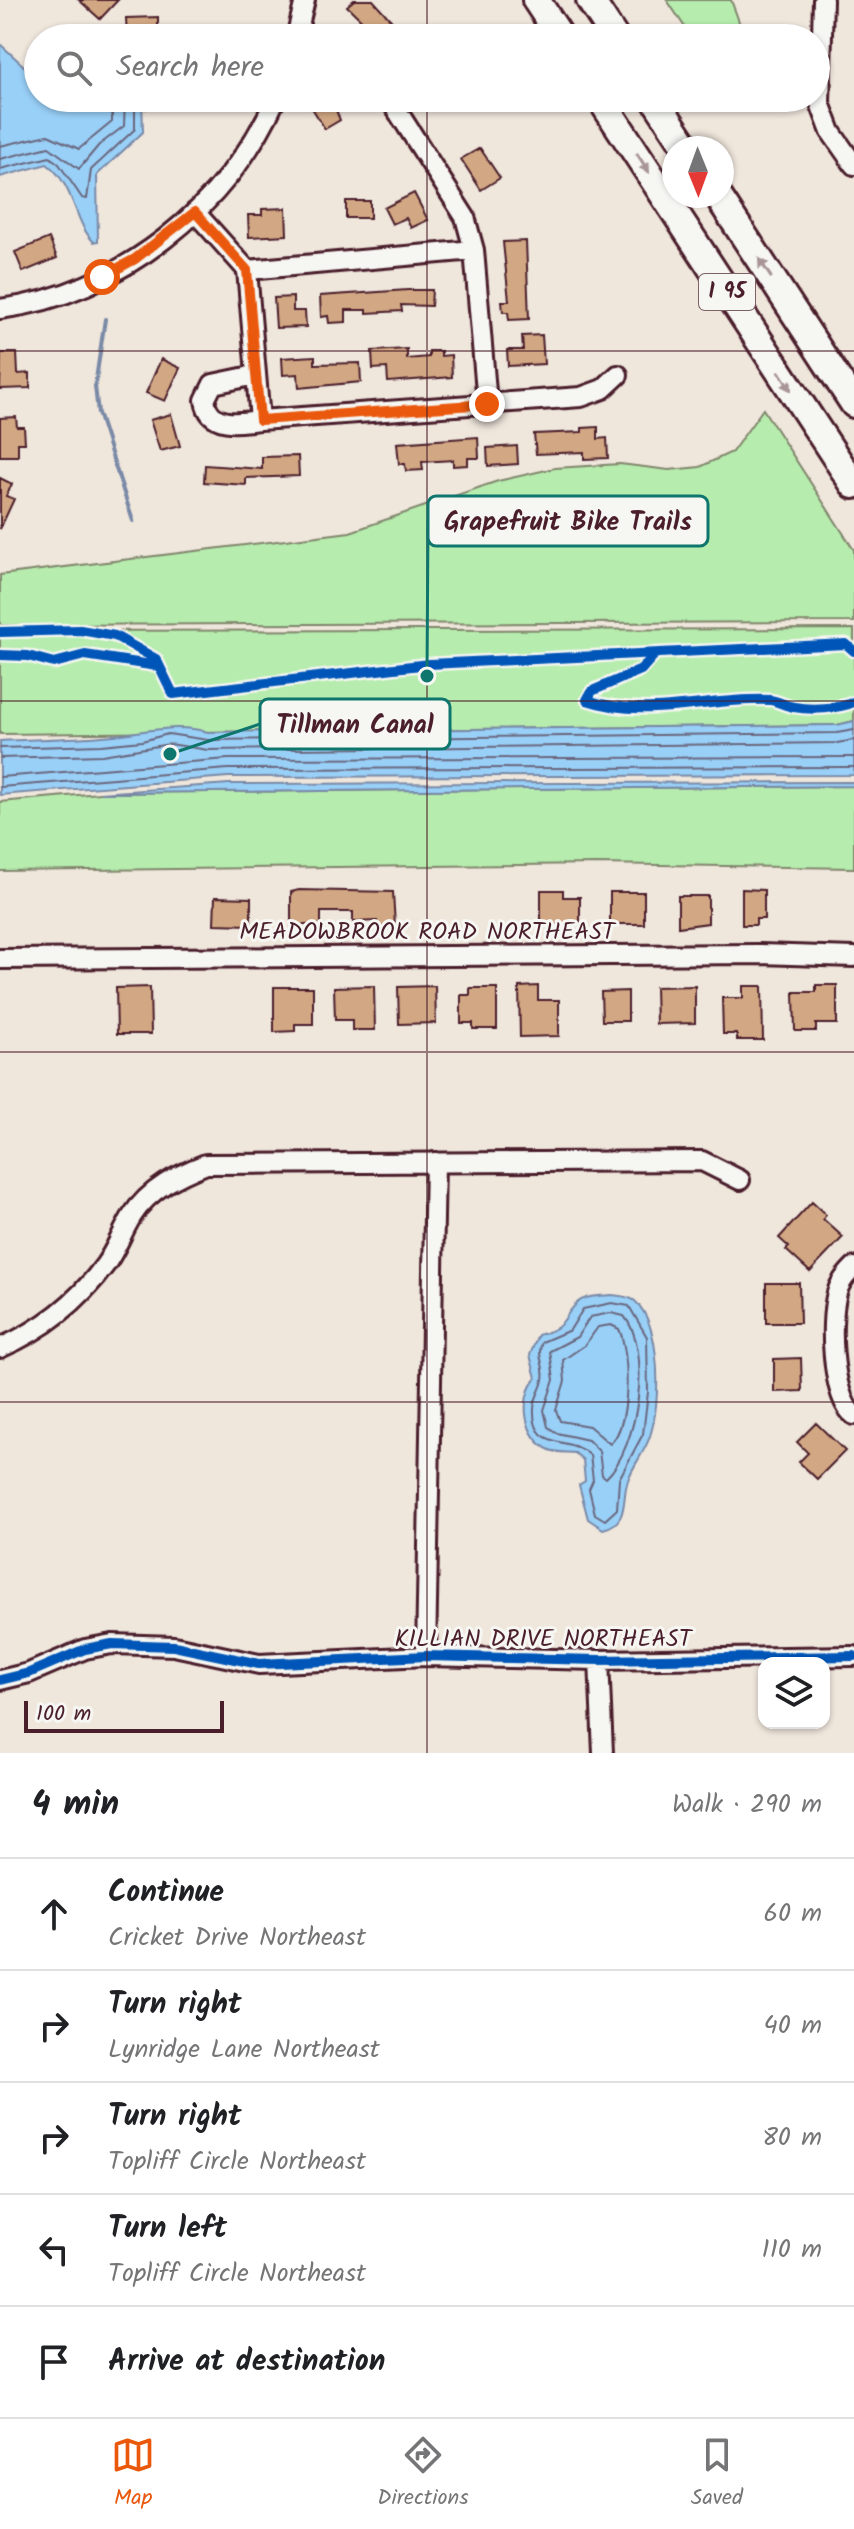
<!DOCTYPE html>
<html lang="en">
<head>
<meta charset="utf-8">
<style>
	:root { --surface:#fff; --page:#f6f6f6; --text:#202124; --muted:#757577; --line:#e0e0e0; --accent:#ea580c }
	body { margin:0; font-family:Kalam,sans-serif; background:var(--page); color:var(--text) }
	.controls { position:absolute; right:24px; bottom:24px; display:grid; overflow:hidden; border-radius:16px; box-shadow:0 2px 6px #0004 }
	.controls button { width:72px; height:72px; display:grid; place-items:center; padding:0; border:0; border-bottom:2px solid var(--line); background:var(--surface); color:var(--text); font:40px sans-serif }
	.compass { position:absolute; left:662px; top:136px; width:72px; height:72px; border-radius:50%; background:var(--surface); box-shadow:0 2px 6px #0004; rotate:179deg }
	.scale { position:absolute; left:24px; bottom:20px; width:200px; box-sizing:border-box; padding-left:8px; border:4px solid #4a1f2b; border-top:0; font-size:22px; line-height:28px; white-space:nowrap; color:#4a1f2b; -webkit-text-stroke:6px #f6f6f2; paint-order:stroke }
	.stop { position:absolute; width:24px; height:24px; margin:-18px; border:6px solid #ea580c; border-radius:50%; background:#fff }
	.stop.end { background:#ea580c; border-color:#fff; box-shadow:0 2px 8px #0008 }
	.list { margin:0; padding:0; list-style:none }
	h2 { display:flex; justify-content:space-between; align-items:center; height:104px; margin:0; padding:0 32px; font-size:34px }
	h2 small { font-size:26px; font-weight:400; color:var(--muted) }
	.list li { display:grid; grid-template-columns:52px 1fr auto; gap:24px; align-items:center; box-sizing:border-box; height:112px; padding:0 32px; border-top:2px solid var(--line) }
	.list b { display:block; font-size:30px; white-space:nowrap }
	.list p { margin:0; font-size:26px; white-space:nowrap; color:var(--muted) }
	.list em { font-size:26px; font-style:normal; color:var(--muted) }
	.icon { flex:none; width:44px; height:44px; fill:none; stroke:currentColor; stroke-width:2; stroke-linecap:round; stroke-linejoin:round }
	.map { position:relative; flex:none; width:854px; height:1753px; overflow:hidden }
	.search { position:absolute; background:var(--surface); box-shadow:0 2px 6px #0004; left:24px; right:24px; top:24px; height:88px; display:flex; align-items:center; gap:20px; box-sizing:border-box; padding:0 28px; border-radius:44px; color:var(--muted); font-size:30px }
	.sheet { height:664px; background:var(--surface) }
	nav { display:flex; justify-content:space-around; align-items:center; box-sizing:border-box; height:112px; border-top:2px solid var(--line); background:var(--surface); font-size:22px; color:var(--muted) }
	nav a { display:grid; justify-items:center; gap:4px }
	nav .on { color:var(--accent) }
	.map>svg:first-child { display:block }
</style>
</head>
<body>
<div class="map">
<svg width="854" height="1753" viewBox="0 0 854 1753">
	<rect width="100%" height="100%" fill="#efe6dc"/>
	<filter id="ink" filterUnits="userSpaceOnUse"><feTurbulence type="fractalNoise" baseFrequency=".0125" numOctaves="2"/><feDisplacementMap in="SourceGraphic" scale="16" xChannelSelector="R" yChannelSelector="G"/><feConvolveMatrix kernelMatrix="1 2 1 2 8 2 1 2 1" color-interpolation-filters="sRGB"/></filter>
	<g filter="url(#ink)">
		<path fill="#b6ecae" stroke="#80866c" stroke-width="2" d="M 667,0 L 731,0 L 745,38 L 692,38 Z
			M 763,409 L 854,550 L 854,622 L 0,625 L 0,575 L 350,532 L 498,481 L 555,468 L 620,464 L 669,470 L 700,467 L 732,452 Z
			M 854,629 L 854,721 L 837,725 L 0,734 L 0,631 Z
			M 854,786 L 854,868 L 596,864 L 0,871 L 0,802 L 100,793 Z"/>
		<path fill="#99d0f8" stroke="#7989a6" stroke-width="2" d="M 0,44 L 38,79 L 38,98 L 142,98 L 143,132 L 97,175 L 98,241 L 94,242 C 74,223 75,185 47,164 L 0,177 Z
			M 854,721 L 854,775 L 228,777 L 0,795 L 0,741 C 34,739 68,739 102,736 C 139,734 171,722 208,732 L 837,725 Z
			M 854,782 L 854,786 L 100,793 L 229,784 Z
			M 612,1295 C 620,1296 629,1296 635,1301 C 662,1326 661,1403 650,1436 C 645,1452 633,1465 628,1480 C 621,1499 630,1523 603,1529 L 588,1519 L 579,1485 L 585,1481 L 583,1460 L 575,1453 C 567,1452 556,1453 550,1450 C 524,1439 518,1399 536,1378 L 530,1355 L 538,1335 C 569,1326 557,1324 576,1304 C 584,1295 601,1296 612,1295 Z"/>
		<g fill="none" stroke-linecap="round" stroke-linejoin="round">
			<path stroke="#6a667d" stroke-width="2" d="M 0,146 L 48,135 L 79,149 L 112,122 L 112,98
				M 0,159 L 49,147 L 79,169 L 99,145 L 124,126 L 125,98
				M 0,169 L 50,157 L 59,164 L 82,198 L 87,199 L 91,170 L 135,129 L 135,98
				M 0,748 L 101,745 L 142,741 L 168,734 L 208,740 L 837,733 L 854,730
				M 0,758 L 102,755 L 170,744 L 208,750 L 837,743 L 854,740
				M 0,777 L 228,759 L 854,757
				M 0,787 L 228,769 L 854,767
				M 612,1303 L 629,1306 L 647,1337 L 648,1392 L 643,1434 L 619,1479 L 617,1509 L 605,1520 L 595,1514 L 589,1489 L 593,1480 L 590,1455 C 569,1435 532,1452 534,1409 C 534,1397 542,1389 543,1379 C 546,1366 536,1357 542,1342 L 570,1330 L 583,1309 Z
				M 611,1313 L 624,1316 C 653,1350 638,1448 606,1478 L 602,1475 L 599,1451 L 588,1440 L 557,1433 L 548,1427 L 544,1410 L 554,1380 L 550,1351 L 577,1337 L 590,1317 Z
				M 611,1325 L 619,1329 C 630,1353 631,1425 610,1444 L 589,1426 L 560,1421 L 556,1410 L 565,1381 L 563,1360 L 585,1345 L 598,1327 Z"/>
			<path stroke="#7989a6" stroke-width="4" d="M 146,108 L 166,98
				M 105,319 L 95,386 L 98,413 L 133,521"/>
		</g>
		<path fill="#d2a884" stroke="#4a1f2b" stroke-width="2" d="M 79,0 L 118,0 L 100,19 Z
			M 354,0 L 373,0 L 407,38 L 380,38 L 347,6 Z
			M 158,17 L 158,38 L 127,38 L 126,18 Z
			M 317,98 L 331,98 L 340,120 L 325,129 L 309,103 Z
			M 480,148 L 500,178 L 481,190 L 461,159 Z
			M 414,193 L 428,220 L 411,228 L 406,218 L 392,224 L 384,208 Z
			M 346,201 L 370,201 L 370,218 L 346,218 Z
			M 286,208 L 287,235 L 249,237 L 248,215 L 262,215 L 262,209 Z
			M 49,238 L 57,258 L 23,272 L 15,252 Z
			M 526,241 L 529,319 L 509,320 L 508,312 L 503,312 L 502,301 L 509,301 L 503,242 Z
			M 408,290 L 432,290 L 431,306 L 401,305 L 402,311 L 367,313 L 367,310 L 346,310 L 346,322 L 329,323 L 328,316 L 321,317 L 320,296 Z
			M 293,297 L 293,311 L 305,311 L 306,327 L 276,328 L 274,298 Z
			M 542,335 L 544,364 L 508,366 L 507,350 L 523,350 L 522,336 Z
			M 407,349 L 407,359 L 429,357 L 429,351 L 441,351 L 441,356 L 451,355 L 452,377 L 388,382 L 387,368 L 373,369 L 372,351 Z
			M 1,353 L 17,353 L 18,374 L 30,373 L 30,388 L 0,389 Z
			M 315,356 L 315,364 L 360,363 L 361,382 L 299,388 L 298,374 L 283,375 L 282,358 Z
			M 161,359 L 180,368 L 165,401 L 146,393 Z
			M 171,414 L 180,446 L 160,451 L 150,420 Z
			M 16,417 L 17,427 L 24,427 L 25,443 L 18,443 L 18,456 L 0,456 L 0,418 Z
			M 598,427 L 598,439 L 607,438 L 608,458 L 584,459 L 584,452 L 536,454 L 534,434 L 582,432 L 582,428 Z
			M 478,437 L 479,458 L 468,458 L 468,465 L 453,466 L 453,460 L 422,462 L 423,470 L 406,471 L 405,464 L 399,464 L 397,443 Z
			M 517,446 L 518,464 L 488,466 L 487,448 Z
			M 298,456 L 299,476 L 246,478 L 246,485 L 204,482 L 205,465 L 262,469 L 262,457 Z
			M 0,478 L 12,484 L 6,496 L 14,499 L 0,529 Z
			M 742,889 L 764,890 L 764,919 L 756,919 L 756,925 L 742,925 Z
			M 299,890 L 393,892 L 395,926 L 377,927 L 377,921 L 353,922 L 353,912 L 321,912 L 321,925 L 291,925 L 291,892 Z
			M 541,890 L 563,890 L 563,897 L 580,897 L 580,922 L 541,926 Z
			M 610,892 L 644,892 L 644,924 L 610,924 Z
			M 678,896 L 708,896 L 708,923 L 678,927 Z
			M 215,897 L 251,898 L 251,925 L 214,924 Z
			M 816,985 L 837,985 L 837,1024 L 816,1024 L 816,1031 L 795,1031 L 794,992 L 816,992 Z
			M 374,986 L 375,1030 L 352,1030 L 352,1020 L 335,1020 L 334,987 Z
			M 435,986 L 436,1023 L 399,1024 L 398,987 Z
			M 538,986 L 538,1000 L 559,1000 L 559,1036 L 520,1037 L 519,987 Z
			M 695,986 L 695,1023 L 656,1024 L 655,987 Z
			M 743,986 L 762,986 L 763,1040 L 737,1040 L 737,1034 L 723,1034 L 722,998 L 743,998 Z
			M 150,987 L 151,1034 L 117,1034 L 116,988 Z
			M 274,987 L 313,987 L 313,1024 L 295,1024 L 295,1031 L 274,1032 Z
			M 470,988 L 497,988 L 497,1029 L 473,1029 L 473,1023 L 461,1023 L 461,995 L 470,995 Z
			M 628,991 L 628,1021 L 602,1021 L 601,992 Z
			M 812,1202 L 826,1215 L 823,1219 L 843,1237 L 810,1272 L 786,1250 L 789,1247 L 779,1238 Z
			M 766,1283 L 799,1283 L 800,1323 L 766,1323 Z
			M 801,1358 L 802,1391 L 774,1392 L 774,1359 Z
			M 816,1423 L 845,1451 L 817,1479 L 799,1462 L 808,1453 L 797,1442 Z"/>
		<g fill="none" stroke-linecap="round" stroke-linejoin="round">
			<g stroke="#4a1f2b" stroke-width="24">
				<path id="minor" d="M 823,0 L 820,103 L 831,132 L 854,165
					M 297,33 L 317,38
					M 296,38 L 305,0
					M 389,98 L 465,217 L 474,250 L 487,404
					M 195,212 L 247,270 L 474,250
					M 247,270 L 260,420 L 581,397 L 603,389 L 618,375
					M 0,309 C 118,295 229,206 276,98
					M 256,375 L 213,384 L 205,400 C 209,428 239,423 260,420
					M 0,959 L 760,954 L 854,957
					M 854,1267 C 849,1272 842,1280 839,1287 C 828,1313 831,1398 854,1415
					M 0,1348 C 42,1330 78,1302 105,1265 C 116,1250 122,1232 132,1216 C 149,1189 178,1175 206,1164 L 702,1161 L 740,1180
					M 426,1656 L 435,1162
					M 599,1660 L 603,1753
					M 0,1680 L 29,1673 L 85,1649 L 112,1644 L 174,1646 L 259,1664 L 426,1656 L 599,1660 L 854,1656"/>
			</g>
			<g stroke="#4a1f2b" stroke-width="32">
				<path id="highway" d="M 536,0 L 561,38
					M 590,0 L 615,38
					M 600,98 L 854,485
					M 654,98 L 687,148
					M 718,196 L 854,404"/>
			</g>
			<use href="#minor" stroke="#f6f6f2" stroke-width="18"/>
			<use href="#highway" stroke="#f6f6f2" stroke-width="26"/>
			<g stroke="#f6f6f2" stroke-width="15">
				<path id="cycleway" d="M 0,632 L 80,630 L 115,636 L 156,659 L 173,694 L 429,664 L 846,644 L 854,651
					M 655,654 L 641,670 L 592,691 L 587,700 C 645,720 711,697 770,700 C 778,701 786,706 794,707 C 810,710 839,709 854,702
					M 0,655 L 28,656 L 54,663 L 85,655 L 157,666
					M 0,1680 L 29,1673 L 85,1649 L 112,1644 L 174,1646 L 259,1664 L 426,1656 L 599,1660 L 854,1656"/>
			</g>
			<use href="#cycleway" stroke="#0057b8" stroke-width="10"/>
		</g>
		<defs><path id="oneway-solid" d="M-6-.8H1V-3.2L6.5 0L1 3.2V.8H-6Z" transform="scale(2)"/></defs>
		<g fill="#a99598">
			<use href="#oneway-solid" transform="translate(643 163) rotate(57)"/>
			<use href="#oneway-solid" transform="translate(765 268) rotate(-123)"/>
			<use href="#oneway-solid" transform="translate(785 381) rotate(57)"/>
		</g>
	</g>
	<g fill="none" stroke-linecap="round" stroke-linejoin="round" filter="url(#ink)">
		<path stroke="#ea580c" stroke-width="10" d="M 102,277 L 135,259 L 195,212 L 247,270 L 260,420 L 487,404"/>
	</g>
	<path fill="none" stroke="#4a1f2b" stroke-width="2" stroke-opacity="0.55" d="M 427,0 L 427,38M 427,98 L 427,1753M 0,351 L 854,351M 0,701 L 854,701M 0,1052 L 854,1052M 0,1402 L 854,1402"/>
	<g text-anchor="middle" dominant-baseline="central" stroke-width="6" stroke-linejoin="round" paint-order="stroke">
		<rect fill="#f6f6f2" stroke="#7e6067" stroke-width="2" x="699" y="274" width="56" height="36" rx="6"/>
		<g font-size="22" font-weight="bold" fill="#4a1f2b">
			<text x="727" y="292">I 95</text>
		</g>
		<g font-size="24" fill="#4a1f2b" stroke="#f6f6f2">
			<text x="427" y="932">MEADOWBROOK ROAD NORTHEAST</text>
			<text x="543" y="1639">KILLIAN DRIVE NORTHEAST</text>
		</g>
	</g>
	<path fill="none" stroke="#0f766e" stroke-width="3" d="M427 676L428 521M170 754L260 724"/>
	<g fill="#0f766e" stroke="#f6f6f2" stroke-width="3">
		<circle cx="427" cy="676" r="8"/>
		<circle cx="170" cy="754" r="8"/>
	</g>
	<g fill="#f6f6f2" stroke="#0f766e" stroke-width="3">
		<rect x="428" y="496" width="280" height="50" rx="8"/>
		<rect x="260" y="699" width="190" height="50" rx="8"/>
	</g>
	<g font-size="26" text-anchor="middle" font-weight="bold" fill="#4a1f2b">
		<text x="568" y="530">Grapefruit Bike Trails</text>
		<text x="355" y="733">Tillman Canal</text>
	</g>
</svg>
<div class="controls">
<button><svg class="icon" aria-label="layers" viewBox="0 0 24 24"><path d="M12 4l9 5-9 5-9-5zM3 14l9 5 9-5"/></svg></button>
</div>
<svg class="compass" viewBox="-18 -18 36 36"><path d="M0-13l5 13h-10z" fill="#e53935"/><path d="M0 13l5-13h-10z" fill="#757577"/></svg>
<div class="scale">100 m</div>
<div class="stop" style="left:102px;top:277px"></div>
<div class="stop end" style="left:487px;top:404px"></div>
<div class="search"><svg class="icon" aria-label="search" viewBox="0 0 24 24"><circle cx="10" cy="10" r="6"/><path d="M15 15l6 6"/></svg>Search here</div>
</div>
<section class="sheet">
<h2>4 min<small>Walk · 290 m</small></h2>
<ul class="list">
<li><svg class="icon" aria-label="ahead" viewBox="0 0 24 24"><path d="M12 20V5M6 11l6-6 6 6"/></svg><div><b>Continue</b><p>Cricket Drive Northeast</p></div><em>60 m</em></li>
<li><svg class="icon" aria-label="right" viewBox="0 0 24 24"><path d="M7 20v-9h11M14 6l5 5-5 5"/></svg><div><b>Turn right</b><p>Lynridge Lane Northeast</p></div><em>40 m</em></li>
<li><svg class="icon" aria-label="right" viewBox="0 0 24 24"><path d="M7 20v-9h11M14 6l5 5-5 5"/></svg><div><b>Turn right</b><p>Topliff Circle Northeast</p></div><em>80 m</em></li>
<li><svg class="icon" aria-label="left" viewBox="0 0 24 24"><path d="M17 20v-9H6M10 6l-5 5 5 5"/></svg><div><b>Turn left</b><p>Topliff Circle Northeast</p></div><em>110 m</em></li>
<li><svg class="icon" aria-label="arrive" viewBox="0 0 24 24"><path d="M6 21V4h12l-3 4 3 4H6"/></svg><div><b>Arrive at destination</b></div></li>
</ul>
</section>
<nav>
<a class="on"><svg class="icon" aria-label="map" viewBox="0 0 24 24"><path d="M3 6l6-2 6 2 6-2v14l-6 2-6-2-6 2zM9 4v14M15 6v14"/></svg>Map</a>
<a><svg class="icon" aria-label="directions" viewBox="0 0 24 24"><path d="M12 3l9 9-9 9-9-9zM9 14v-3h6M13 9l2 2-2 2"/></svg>Directions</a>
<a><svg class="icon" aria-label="saved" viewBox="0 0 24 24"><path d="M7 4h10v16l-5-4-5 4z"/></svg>Saved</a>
</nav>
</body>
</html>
